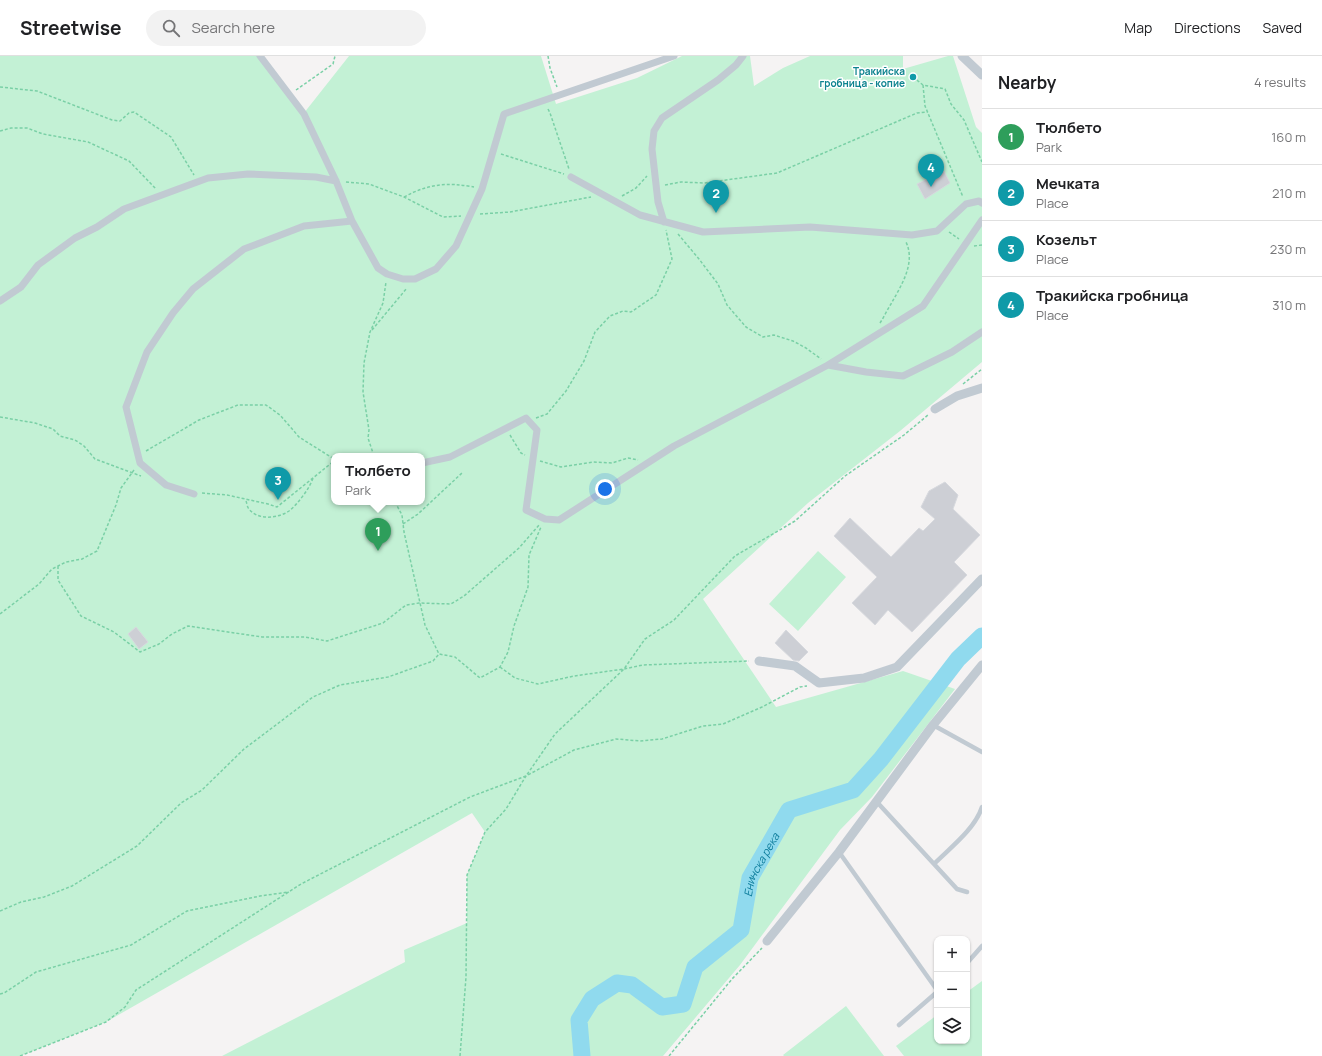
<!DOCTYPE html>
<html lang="en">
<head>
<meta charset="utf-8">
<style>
	:root { --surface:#fff; --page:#f2f2f2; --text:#202124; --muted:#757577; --line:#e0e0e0; --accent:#1a73e8 }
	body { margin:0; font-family:Manrope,sans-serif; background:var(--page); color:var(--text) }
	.controls { position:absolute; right:12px; bottom:12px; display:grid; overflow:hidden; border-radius:8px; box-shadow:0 1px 3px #0004 }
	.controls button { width:36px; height:36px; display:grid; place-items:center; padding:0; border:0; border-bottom:1px solid var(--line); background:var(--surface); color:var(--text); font:20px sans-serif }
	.you { position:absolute; left:605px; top:433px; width:14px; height:14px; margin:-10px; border:3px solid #fff; border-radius:50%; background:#1a73e8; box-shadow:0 0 0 6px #1a73e833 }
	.badge { display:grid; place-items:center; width:26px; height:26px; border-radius:50%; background:var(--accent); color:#fff; font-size:13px; font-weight:700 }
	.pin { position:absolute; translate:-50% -33px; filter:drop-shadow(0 1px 2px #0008) }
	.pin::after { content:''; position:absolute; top:21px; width:14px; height:12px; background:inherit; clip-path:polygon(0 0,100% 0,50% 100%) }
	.popup { position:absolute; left:331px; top:397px; width:94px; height:52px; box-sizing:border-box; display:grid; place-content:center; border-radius:8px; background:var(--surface); filter:drop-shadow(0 1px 3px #0005); font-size:13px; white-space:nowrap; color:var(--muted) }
	.popup b { font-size:15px; color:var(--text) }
	.popup::after { content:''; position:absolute; left:50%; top:100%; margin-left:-8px; border:8px solid transparent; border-top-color:var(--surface) }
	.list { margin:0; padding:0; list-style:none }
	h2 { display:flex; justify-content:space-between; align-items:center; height:52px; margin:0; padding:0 16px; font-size:17px }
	h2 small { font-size:13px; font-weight:400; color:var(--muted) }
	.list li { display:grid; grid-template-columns:26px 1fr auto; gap:12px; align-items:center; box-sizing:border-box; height:56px; padding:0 16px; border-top:1px solid var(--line) }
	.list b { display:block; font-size:15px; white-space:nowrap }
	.list p { margin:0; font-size:13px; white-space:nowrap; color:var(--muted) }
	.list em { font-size:13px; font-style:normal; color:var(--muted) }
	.icon { flex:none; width:22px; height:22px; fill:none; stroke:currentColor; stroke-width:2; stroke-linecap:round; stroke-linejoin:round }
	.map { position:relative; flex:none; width:982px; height:1000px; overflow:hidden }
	header { display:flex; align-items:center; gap:24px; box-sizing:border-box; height:56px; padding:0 20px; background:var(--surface); border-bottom:1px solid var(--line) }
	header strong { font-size:19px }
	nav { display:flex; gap:22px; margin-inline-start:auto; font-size:14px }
	.search { width:280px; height:36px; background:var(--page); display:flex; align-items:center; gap:10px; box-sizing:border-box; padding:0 14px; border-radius:22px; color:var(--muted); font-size:15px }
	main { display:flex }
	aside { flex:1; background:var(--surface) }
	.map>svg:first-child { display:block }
</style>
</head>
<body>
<header>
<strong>Streetwise</strong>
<div class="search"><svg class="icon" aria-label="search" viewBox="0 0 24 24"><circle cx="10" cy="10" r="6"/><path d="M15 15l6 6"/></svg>Search here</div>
<nav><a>Map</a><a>Directions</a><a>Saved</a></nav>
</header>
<main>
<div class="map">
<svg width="982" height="1000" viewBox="0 0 982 1000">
	<rect width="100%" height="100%" fill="#f5f3f3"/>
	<path fill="#c3f1d5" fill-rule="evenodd" d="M 0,0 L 260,0 L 304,57 L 349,0 L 541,0 L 556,48 L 637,22 L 682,0 L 750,0 L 754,30 L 783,12 L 810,0 L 903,0 L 903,13 L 948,0 L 953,0 L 976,71 L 982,77 L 982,306 L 900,375 L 808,447 L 703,543 L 776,651 L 903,615 L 955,633 L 872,741 L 840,774 L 740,909 L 663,1000 L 222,1000 L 405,906 L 404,894 L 467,867 L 467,819 L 485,776 L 472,757 L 106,966 L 20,1000 L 0,1000 ZM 334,400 L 422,400 L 422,446 L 334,446 Z
		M 818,495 L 846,521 L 798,575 L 769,548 Z
		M 982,925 L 982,1000 L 904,1000 L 896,990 L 937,959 L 937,985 L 967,985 L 967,936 Z
		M 846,950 L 884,1000 L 784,1000 L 783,999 Z"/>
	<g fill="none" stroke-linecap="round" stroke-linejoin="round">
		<path stroke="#90daee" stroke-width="17" id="s1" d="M 582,1000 L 579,964 L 592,943 L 617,927 L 632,929 L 662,951 L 683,948 L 695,911 L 741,874 L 750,822 L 789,754 L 853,734 L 881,703 L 958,603 L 982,580"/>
	</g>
	<path fill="#cdcfd5" stroke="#d7d9de" d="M 944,115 L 950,127 L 925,143 L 917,128 Z
		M 945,426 L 958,439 L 953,453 L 980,479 L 954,506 L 967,519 L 912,576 L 888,554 L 875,569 L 852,547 L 877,521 L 834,480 L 850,462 L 891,501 L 919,472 L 923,475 L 935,463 L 921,451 L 929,435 Z
		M 136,571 L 148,586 L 139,593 L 128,578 Z
		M 786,574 L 808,596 L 799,605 L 793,604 L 775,587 Z"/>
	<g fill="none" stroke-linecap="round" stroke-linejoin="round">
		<path stroke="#7ad0a6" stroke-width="1.5" stroke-dasharray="3 2" stroke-linecap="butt" d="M 548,0 L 550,12 L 557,31
			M 913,21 L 923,29 L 945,33 L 951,48 L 964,64 L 982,106
			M 923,29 L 925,50 L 963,141
			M 0,31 L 37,35 L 112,64 L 120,65 L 129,57 L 134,56 L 171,81 L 194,119
			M 296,34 L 333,8 L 335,0
			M 548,53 L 550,57 L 569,113
			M 0,75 L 11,72 L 27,72 L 43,78 L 88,86 L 129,105 L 156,133
			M 501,98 L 564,118
			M 346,126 L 369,128 L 404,141 L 443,161 L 461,160
			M 665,129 L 681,126 L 704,127 L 777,117 L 917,57 L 928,56
			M 622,140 L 636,132 L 647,120
			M 404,141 C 428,128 447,126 474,131
			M 480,158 L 510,156 L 591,141
			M 949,176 L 959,183
			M 678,178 L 699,203 L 718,228 L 727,249 L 746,271 L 763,281 L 774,279 L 793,285 L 806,292 L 821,303
			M 974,190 L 982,189
			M 880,267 C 884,261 887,254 891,248 C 901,230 916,207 906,186
			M 372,274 L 407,232
			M 963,328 L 982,313
			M 0,361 L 35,367 L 53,373 L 60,380 L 75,384 L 84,390 L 95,403 L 141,420
			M 536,362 L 547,358 L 566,335 L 584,305 L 595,276 L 610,260 L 623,255 L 631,256 L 656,239 L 672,203 L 666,174
			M 510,379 L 521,397 L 525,399
			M 146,395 L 199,364 L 238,349 L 266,349 L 280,359 L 299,381 L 334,403
			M 374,400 L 368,382 L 369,374 L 363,336 L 364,307 L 370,276 L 383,247 L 386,226
			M 540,405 L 561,411 L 593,406 L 612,407 L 628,402 L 638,404
			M 202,437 L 227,439 L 268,448 L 277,451 L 334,405
			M 246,445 C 247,447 247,451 249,453 C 258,465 279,462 289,455 C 297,449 310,432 313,422
			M 395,446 L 402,459 L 404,476 L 425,569 L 439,598 L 455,601 L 480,622 L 500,611 L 508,596 L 514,570 L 528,531 L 529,499 L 541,471
			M 403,468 L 418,458 L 462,417
			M 58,510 L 58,524 L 81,560 L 114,576 L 140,596 L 159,588 L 172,578 L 188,570 L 262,581 L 305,581 L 327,585 L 383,567 L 406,549 L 419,547 L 451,548 L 464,540 L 519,492 L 539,469
			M 0,558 L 39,528 L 52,513 L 66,506 L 82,503 L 97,495 L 116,449 L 121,432 L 134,414
			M 500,611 L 515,622 L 538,628 L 574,620 L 624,613 L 643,609 L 749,605
			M 0,855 L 21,846 L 44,841 L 72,830 L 137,790 L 181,747 L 202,734 L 244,693 L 313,641 L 340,629 L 388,621 L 433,605 L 439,598
			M 0,938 L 4,937 L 36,916 L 131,889 L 187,855 L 260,840 L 289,836
			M 20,1000 L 106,966 L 125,951 L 136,934 L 301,828 L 470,741 L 526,720 L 555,678 L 624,613 L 645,583 L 674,564 L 735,500 L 795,465 L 845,420 L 904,379 L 928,359
			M 460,1000 L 466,921 L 467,819 L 485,776 L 506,753 L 526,720 L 574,694 L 616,683 L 640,685 L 662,683 L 703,670 L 723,668 L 762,651 L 800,631 L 807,630
			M 669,1000 L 732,923 L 762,892"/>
		<path stroke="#c1cad2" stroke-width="4.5" d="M 933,669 L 982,696
			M 876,745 L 957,833 L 967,836
			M 839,796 L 937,934
			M 934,808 C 950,792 975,773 982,751
			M 967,907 L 982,890
			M 899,969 L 937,936"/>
		<path stroke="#c1cad2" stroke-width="7" d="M 260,0 L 304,58 L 336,125 L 352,165 L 378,212 L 387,218 L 403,223 L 415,223 L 436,213 L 456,190 L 482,133 L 504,58 L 674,0
			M 571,121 L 640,159 L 703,176 L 810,171 L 912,179 L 937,175 L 966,148 L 979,145 L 982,147
			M 664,166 L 658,146 L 652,93 L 654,75 L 662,62 L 718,24 L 736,9 L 743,0
			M 0,245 L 21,231 L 38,209 L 75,182 L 97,171 L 124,153 L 208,122 L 248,118 L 316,121 L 336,125
			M 828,309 L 866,316 L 903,320 L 952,296 L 982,276
			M 422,407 L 450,401 L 526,362 L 537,374 L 526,454 L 545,463 L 559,464 L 674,390 L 828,309 L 923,250 L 982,164
			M 194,438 L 166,429 L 140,407 L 126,351 L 147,296 L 173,257 L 193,233 L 244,193 L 304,170 L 352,165"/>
		<path stroke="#c1cad2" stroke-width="9" d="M 962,0 L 982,19
			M 935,353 L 957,340 L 982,332
			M 759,605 L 795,610 L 819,627 L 864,622 L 897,611 L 982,523
			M 767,885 L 839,796 L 933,669 L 982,609"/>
	</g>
	<circle fill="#0f9aa8" stroke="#fff" stroke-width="1.5" cx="913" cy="21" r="4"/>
	<g text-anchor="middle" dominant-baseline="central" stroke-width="3" stroke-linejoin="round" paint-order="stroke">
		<g font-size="10" font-weight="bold" fill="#0d838f" stroke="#fff" text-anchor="end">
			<text x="905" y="15">Тракийска<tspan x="905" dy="12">гробница - копие</tspan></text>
		</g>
		<g font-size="11" font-style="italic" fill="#0c7c9b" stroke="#fff">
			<text stroke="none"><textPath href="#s1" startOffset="331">Енинска река</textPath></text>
		</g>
	</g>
</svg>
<div class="controls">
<button>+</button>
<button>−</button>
<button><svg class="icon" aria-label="layers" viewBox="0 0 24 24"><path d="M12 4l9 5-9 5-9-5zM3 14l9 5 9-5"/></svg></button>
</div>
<div class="you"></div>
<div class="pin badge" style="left:378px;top:495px;background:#2e9e5b">1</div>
<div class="popup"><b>Тюлбето</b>Park</div>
<div class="pin badge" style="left:716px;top:157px;background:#0f9aa8">2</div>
<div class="pin badge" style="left:278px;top:444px;background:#0f9aa8">3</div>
<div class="pin badge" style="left:931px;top:131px;background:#0f9aa8">4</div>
</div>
<aside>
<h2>Nearby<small>4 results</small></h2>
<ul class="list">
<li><span class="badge" style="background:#2e9e5b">1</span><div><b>Тюлбето</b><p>Park</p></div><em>160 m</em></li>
<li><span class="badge" style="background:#0f9aa8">2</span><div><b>Мечката</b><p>Place</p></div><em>210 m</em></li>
<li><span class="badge" style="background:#0f9aa8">3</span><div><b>Козелът</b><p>Place</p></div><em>230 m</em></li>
<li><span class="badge" style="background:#0f9aa8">4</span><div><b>Тракийска гробница</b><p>Place</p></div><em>310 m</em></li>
</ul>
</aside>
</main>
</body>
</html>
